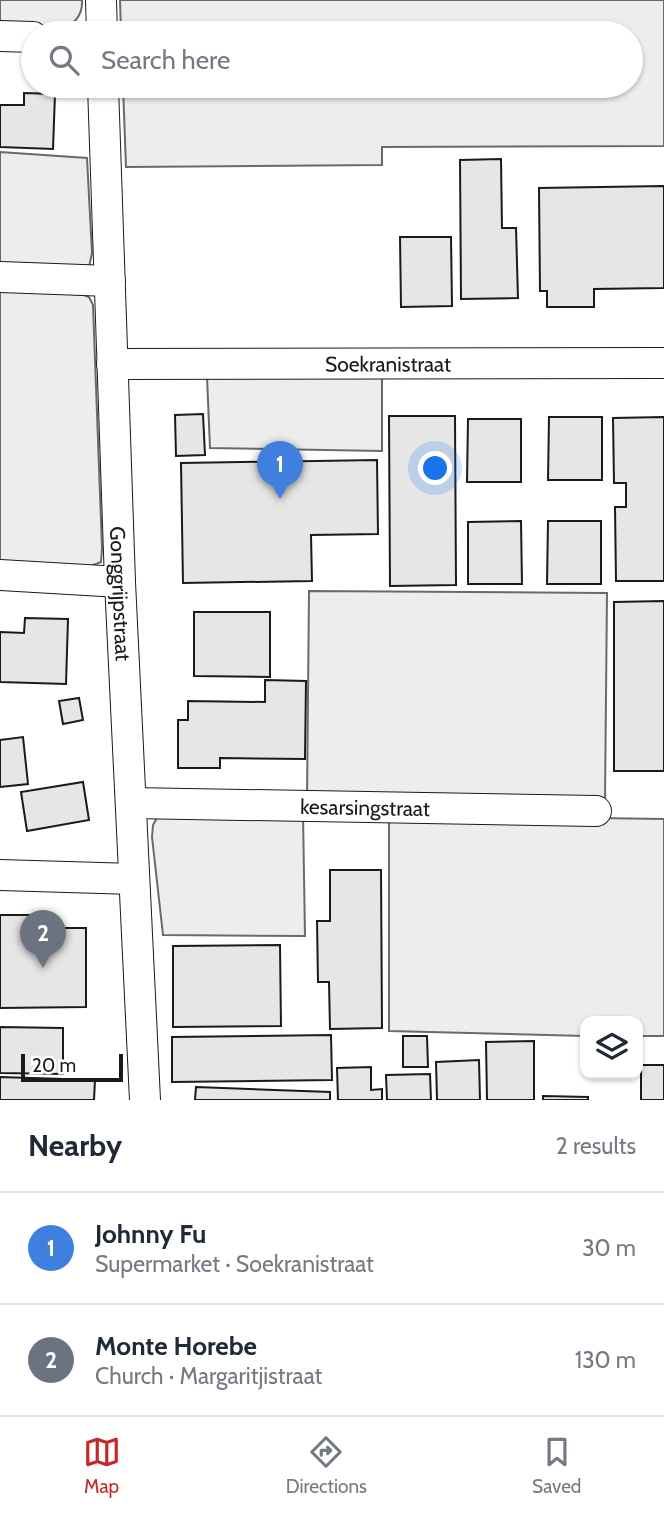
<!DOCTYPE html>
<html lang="en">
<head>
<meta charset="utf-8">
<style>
	:root { --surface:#fff; --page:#f6f6f7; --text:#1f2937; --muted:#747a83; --line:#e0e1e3; --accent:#c62828 }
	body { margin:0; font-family:Cabin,sans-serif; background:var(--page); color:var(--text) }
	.controls { position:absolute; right:21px; bottom:21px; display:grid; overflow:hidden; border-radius:14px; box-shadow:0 2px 5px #0004 }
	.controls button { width:63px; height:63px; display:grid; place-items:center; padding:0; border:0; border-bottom:2px solid var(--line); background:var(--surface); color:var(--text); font:35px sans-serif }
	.scale { position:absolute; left:21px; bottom:18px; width:102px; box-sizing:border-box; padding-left:7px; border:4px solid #1a1a1a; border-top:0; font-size:19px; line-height:24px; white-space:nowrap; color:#1a1a1a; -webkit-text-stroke:5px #fff; paint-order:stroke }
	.you { position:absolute; left:436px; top:469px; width:24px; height:24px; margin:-18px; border:5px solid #fff; border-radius:50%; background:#1a73e8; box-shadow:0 0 0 10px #1a73e833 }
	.badge { display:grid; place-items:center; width:46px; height:46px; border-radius:50%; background:var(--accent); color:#fff; font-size:23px; font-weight:700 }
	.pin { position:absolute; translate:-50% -58px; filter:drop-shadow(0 2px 4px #0008) }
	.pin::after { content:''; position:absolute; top:37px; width:24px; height:21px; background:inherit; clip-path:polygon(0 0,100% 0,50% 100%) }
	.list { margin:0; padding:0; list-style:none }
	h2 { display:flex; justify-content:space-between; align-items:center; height:91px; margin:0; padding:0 28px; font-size:30px }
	h2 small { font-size:23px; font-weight:400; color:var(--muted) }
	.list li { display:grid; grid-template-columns:46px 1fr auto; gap:21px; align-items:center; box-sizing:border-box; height:112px; padding:0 28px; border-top:2px solid var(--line) }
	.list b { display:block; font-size:26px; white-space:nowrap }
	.list p { margin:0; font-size:23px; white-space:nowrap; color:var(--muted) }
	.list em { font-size:23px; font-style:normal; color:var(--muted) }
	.icon { flex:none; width:38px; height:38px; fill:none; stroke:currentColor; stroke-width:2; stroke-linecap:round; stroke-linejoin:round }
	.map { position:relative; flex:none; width:664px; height:1100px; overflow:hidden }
	.search { position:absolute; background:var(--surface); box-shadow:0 2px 5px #0004; left:21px; right:21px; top:21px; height:77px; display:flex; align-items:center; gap:18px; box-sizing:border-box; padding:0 24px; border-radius:38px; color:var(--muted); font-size:26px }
	.sheet { height:315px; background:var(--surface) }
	nav { display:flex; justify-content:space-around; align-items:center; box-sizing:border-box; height:98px; border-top:2px solid var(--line); background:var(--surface); font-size:19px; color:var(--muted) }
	nav a { display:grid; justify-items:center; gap:4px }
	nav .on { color:var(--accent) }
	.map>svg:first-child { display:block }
</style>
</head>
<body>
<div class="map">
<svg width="664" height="1100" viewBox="0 0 664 1100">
	<rect width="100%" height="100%" fill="#fff"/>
	<path fill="#ededed" stroke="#6a6a6a" stroke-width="2" d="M 0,0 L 82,0 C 84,41 27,29 0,29 Z
		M 120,0 L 664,0 L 664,146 L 382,147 L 382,165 L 126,167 L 123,86 L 631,86 L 631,33 L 121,33 Z
		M 0,152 L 87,158 L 92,253 L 89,267 L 0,267 Z
		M 0,290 L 78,293 L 89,297 L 93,305 L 102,548 L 101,562 L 86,568 L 0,561 Z
		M 207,377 L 382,378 L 382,451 L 210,448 Z
		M 309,591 L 607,593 L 605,801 L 307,799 Z
		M 303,813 L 305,936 L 163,935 L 152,837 L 153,825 L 158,816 Z
		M 389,815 L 664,819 L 664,1036 L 638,1036 L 638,1021 L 585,1021 L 585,1036 L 389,1031 Z"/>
	<path fill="#e6e6e6" stroke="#1a1a1a" stroke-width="2" d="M 24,93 L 55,94 L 53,149 L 0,147 L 0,105 L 24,105 Z
		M 501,159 L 502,228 L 516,228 L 518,298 L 461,299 L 460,160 Z
		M 664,186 L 664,288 L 594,289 L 594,307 L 547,307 L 547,291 L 540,291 L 539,188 Z
		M 400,237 L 451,237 L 452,306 L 401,307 Z
		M 203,414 L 205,455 L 176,456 L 175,415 Z
		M 389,416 L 455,416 L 456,585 L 390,586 Z
		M 549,417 L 602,417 L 602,480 L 548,480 Z
		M 664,417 L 664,581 L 616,581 L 615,507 L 626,507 L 626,483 L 614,483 L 613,418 Z
		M 468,419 L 521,419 L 521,482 L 467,482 Z
		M 377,460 L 378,534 L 311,535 L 312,581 L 183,583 L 181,463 Z
		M 521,521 L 522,584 L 468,584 L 468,522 Z
		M 548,521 L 601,521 L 601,584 L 547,584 Z
		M 664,601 L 664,771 L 614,771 L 614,602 Z
		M 194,612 L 270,612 L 270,677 L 194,676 Z
		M 25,618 L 68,619 L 66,684 L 0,682 L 0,632 L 24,633 Z
		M 265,680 L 306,681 L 305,759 L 220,758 L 220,768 L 178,768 L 178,720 L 188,720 L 188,701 L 265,702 Z
		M 79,698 L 83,720 L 63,724 L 59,701 Z
		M 23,737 L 28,784 L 0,787 L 0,740 Z
		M 83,782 L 89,820 L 27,831 L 21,792 Z
		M 330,870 L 381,870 L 382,1028 L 330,1029 L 329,982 L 318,982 L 317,921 L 330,921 Z
		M 0,915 L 36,915 L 36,928 L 86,928 L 86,1007 L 0,1008 Z
		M 280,945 L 281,1026 L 173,1027 L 173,946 Z
		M 0,1027 L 63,1028 L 63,1074 L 0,1073 Z
		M 331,1035 L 332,1080 L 172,1082 L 172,1037 Z
		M 403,1036 L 427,1036 L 428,1067 L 403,1067 Z
		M 534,1041 L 534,1100 L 487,1100 L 486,1042 Z
		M 479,1060 L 480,1100 L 437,1100 L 436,1062 Z
		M 641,1065 L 664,1065 L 664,1100 L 641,1100 Z
		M 371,1067 L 371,1090 L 382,1089 L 382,1100 L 338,1100 L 337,1068 Z
		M 430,1074 L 431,1100 L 387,1100 L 386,1075 Z
		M 0,1077 L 95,1080 L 94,1100 L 0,1100 Z
		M 196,1087 L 330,1092 L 330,1100 L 195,1100 Z
		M 543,1096 L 588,1097 L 588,1100 L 543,1100 Z"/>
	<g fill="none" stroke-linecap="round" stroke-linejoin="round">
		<g stroke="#1a1a1a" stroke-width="32">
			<g id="street">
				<path d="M 101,0 L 102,33"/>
				<path d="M 0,36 L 33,37"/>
				<path id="s1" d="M 103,86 L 120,582 L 145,1100"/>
				<path d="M 0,277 L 110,281"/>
				<path id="s2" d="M 112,364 L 664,363"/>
				<path d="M 0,575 L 120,582"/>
				<path id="s3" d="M 132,803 L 596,811"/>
				<path d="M 0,875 L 134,879"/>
			</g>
		</g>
		<use href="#street" stroke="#fff" stroke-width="30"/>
	</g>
	<g text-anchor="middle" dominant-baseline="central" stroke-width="5" stroke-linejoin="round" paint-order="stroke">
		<g font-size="21" fill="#1a1a1a" stroke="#fff">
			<text stroke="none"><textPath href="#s2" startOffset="276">Soekranistraat</textPath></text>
			<text stroke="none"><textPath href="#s1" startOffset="508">Gonggrijpstraat</textPath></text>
			<text stroke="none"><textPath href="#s3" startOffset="233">kesarsingstraat</textPath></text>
		</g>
	</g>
</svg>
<div class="controls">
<button><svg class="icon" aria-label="layers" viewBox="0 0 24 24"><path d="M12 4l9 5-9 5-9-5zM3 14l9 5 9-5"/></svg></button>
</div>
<div class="scale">20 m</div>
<div class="you"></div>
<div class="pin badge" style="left:280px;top:499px;background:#3f7fe0">1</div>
<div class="pin badge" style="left:43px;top:968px;background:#6b7280">2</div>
<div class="search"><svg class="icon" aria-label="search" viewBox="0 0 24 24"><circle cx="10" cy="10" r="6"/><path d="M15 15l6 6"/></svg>Search here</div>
</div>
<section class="sheet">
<h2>Nearby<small>2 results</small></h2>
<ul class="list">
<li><span class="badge" style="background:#3f7fe0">1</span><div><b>Johnny Fu</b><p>Supermarket · Soekranistraat</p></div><em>30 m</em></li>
<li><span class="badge" style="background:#6b7280">2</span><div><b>Monte Horebe</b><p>Church · Margaritjistraat</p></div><em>130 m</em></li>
</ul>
</section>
<nav>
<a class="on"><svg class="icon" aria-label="map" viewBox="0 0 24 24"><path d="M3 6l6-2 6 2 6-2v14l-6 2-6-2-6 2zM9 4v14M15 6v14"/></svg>Map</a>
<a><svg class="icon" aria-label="directions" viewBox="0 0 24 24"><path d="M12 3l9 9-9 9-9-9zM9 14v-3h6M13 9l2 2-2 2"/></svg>Directions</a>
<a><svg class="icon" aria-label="saved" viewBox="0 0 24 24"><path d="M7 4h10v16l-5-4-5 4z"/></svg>Saved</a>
</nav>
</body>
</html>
